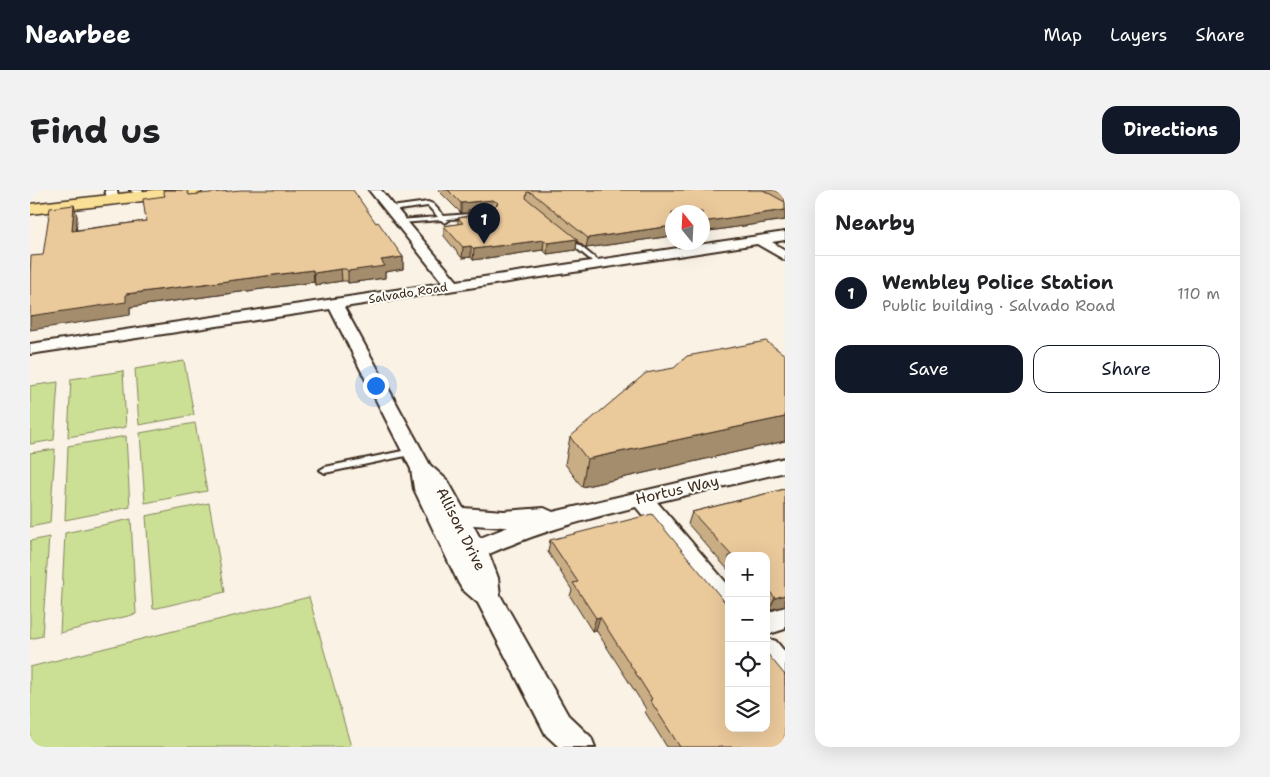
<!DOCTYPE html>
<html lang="en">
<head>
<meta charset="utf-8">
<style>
	:root { --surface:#fff; --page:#f2f2f2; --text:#202124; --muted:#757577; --line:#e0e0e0; --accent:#111827 }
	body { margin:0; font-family:"Shantell Sans",sans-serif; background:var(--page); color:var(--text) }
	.controls { position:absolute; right:15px; bottom:15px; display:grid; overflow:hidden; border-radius:10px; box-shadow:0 5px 20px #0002 }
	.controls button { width:45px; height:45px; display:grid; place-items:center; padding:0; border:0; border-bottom:1px solid var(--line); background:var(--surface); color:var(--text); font:25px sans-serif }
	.compass { position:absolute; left:635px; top:15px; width:45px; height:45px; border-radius:50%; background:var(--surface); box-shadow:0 5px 20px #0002; rotate:342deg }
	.you { position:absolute; left:345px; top:195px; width:18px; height:18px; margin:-12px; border:4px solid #fff; border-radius:50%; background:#1a73e8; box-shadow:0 0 0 8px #1a73e833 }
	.badge { display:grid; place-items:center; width:32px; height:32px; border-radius:50%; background:var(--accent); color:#fff; font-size:16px; font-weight:700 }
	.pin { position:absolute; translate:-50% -41px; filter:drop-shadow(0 1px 2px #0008) }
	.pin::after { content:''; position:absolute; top:26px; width:18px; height:15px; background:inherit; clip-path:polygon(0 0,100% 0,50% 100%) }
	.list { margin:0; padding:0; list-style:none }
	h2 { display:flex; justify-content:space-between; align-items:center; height:65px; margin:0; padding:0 20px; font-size:21px }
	h2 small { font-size:16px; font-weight:400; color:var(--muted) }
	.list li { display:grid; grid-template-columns:32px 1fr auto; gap:15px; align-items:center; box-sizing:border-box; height:75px; padding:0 20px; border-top:1px solid var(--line) }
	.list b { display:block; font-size:19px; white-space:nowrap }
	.list p { margin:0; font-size:16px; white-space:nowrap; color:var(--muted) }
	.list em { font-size:16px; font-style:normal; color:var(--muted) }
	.actions { display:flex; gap:10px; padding:15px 20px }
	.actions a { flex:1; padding:11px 0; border:1px solid var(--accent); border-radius:15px; text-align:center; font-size:18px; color:var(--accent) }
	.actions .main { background:var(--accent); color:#fff }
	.icon { flex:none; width:28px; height:28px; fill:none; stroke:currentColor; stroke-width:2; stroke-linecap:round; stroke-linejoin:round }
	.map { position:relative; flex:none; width:755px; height:557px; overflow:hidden; border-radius:15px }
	header { display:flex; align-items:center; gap:30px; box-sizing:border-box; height:70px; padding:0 25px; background:var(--accent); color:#fff }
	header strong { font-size:24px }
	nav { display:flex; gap:28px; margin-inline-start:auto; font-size:18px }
	.intro { display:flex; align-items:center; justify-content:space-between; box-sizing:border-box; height:120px; padding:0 30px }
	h1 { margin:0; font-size:35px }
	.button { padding:12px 22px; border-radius:15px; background:var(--accent); color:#fff; font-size:18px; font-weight:700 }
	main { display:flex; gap:30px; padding:0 30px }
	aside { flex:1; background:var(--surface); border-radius:15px; box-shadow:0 5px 20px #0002 }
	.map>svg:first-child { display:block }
</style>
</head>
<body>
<header>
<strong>Nearbee</strong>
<nav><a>Map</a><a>Layers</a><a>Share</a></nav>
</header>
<div class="intro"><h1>Find us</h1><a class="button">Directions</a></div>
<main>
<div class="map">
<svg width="755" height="557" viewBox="0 0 755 557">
	<rect width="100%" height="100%" fill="#f9f2e5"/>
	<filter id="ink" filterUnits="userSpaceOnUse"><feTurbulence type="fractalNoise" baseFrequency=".02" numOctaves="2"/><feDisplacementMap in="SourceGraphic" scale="10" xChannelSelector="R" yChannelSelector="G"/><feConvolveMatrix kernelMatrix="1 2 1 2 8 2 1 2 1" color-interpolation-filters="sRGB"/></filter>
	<g filter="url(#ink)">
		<path fill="#cbe095" stroke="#83855a" d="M 154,171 L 164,225 L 109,235 L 105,179 Z
			M 93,181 L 96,237 L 38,247 L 41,189 Z
			M 28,192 L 24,250 L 0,254 L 0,196 Z
			M 165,233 L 177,301 L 115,313 L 110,243 Z
			M 96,246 L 100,317 L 35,330 L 38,256 Z
			M 25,259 L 20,333 L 0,337 L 0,263 Z
			M 179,313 L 195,402 L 123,419 L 116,326 Z
			M 101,329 L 106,424 L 30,443 L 35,343 Z
			M 19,347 L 12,446 L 0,449 L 0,351 Z
			M 279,407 L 321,557 L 0,557 L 0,477 Z"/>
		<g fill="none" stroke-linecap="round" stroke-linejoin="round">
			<g stroke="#3b2a1e" stroke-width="4">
				<path id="lane" d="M 398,12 L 403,14 L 414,26 L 440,24 L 443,26 L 440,28 L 417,29 L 418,31 L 415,33 L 411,30 L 371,33 L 368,31 L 369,30 L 408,27 L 398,16 L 361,21 L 358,19 L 361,17 Z
					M 535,47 L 539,47 L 571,73 L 571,75 L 567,75 L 535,49 Z
					M 382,259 L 387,262 L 385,264 L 295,283 L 290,280 L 295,277 Z"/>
			</g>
			<g stroke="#3b2a1e" stroke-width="4">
				<path id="street" d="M 75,0 L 87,0 L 88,9 L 86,12 L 78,12 Z
					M 100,0 L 112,0 L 113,1 L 107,5 Z
					M 339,0 L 351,0 L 427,91 L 755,42 L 755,50 L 742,52 L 755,60 L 755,70 L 727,54 L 314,117 L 400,275 L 418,291 L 433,318 L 474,321 L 514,318 L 523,322 L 755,268 L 755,282 L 627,312 L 699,396 L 699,424 L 690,421 L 606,317 C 553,330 509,342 459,364 L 468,388 L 470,405 L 538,525 L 561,547 L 565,557 L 529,557 L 516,545 L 448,413 L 432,399 L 428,392 L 384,299 L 381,279 L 300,119 L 0,164 L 0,154 L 413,93 ZM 443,335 L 474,337 L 478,337 L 450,348 Z
					M 755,417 L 755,439 L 736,445 L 736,423 Z
					M 736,448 L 746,451 L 755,462 L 755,494 C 731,486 736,469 736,448 Z"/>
			</g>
			<g stroke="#3b2a1e" stroke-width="3">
				<path id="primary" d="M 124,0 L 173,0 L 170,3 L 165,5 L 0,24 L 0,14 Z"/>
			</g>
			<use href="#lane" fill="#fdfcf7" fill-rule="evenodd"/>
			<use href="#street" fill="#fdfcf7" fill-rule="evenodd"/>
			<use href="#primary" fill="#fadf96" fill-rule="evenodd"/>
		</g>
		<path fill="#c9ad85" stroke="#3b2a1e" d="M 408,0 L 755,0 L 755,30 L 672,42 L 672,22 L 642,22 L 642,46 L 556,58 L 547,51 L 546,60 L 517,64 L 513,60 L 443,70 L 441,67 L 432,68 L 414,46 L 414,36 L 428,34 L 428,28 L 437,26 L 438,23 L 431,23 Z
			M 159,5 L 346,33 L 373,67 L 373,79 L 355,82 L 355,88 L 318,93 L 317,91 L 312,91 L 285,95 L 284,92 L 100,117 L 100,125 L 13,65 L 47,26 L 46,40 L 116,31 L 135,6 Z
			M 755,165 L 755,251 L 552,297 L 535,274 L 540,247 Z
			M 755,299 L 755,416 L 739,420 L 736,417 L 736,366 L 699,366 L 699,381 L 658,334 L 662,322 Z
			M 520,350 L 755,557 L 637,557 L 615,522 L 616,519 L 566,440 L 562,441 L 540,406 L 542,400 L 518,362 Z"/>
		<path fill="#a48d6c" stroke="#3b2a1e" d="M 463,10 L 462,20 L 438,20 L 438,23 L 431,23 L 431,13 Z
			M 44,15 L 47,26 L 46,52 L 42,41 Z
			M 755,20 L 755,30 L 672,42 L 672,32 Z
			M 642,36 L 642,46 L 556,58 L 558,48 Z
			M 547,49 L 546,60 L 517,64 L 518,53 Z
			M 514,50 L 513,60 L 443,70 L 444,59 Z
			M 441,56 L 441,67 L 432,68 L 433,57 Z
			M 373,67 L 373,79 L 355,82 L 355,88 L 318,93 L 318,81 L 351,70 Z
			M 311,79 L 312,91 L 285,95 L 284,83 Z
			M 283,80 L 284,92 L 100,117 L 100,125 L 0,140 L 0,126 L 96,104 Z
			M 755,227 L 755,251 L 552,297 L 557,269 Z
			M 755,405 L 755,416 L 739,420 L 745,408 Z
			M 570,427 L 566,440 L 562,441 L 566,428 Z"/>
		<path fill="#eac99b" stroke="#3b2a1e" d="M 133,0 L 157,0 L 159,5 L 211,0 L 323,0 L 346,33 L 348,32 L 373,67 L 351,70 L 355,76 L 318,81 L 316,79 L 311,79 L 284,83 L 283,80 L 96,104 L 96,112 L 0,126 L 0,84 L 1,66 L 13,65 L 20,18 L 44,15 L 42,41 L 116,31 L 113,9 L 135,6 Z
			M 418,0 L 733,0 L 755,12 L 755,20 L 672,32 L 672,22 L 642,22 L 642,36 L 558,48 L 502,3 L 497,2 L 496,8 L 547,49 L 518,53 L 514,50 L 444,59 L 441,56 L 433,57 L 414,36 L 433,33 L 428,28 L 443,26 L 438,20 L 463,18 L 468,13 L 463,10 L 431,13 Z
			M 745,0 L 755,0 L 755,5 Z
			M 736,151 L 755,165 L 755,227 L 557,269 L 540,247 L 616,183 L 644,178 L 657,166 Z
			M 755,299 L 755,405 L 745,408 L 738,399 L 736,400 L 736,366 L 702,366 L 662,322 Z
			M 622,324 L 699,417 L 699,538 L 736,538 L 736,462 L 755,485 L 755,557 L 650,557 L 620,510 L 622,509 L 570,427 L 566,428 L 543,393 L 548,392 L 520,350 Z"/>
	</g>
	<g text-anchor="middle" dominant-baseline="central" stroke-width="4" stroke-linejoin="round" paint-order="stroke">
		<g font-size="12" fill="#3b2a1e" stroke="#fdfcf7">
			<text transform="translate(378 103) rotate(-9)">Salvado Road</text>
		</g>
		<g font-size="15" fill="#3b2a1e" stroke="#fdfcf7">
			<text transform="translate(647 300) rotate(-13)">Hortus Way</text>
			<text transform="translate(431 339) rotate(63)">Allison Drive</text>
		</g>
	</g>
</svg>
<div class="controls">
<button>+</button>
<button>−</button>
<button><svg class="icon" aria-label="locate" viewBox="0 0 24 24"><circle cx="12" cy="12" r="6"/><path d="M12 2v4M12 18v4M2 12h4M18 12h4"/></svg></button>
<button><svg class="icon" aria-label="layers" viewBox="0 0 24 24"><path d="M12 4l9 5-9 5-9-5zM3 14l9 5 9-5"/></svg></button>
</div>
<svg class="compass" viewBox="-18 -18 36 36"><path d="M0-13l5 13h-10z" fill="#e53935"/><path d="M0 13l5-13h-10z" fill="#757577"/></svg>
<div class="you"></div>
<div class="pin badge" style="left:454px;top:54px">1</div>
</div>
<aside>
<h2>Nearby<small></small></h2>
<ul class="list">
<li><span class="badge">1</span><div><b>Wembley Police Station</b><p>Public building · Salvado Road</p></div><em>110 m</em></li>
</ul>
<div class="actions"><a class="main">Save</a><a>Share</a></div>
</aside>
</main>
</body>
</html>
